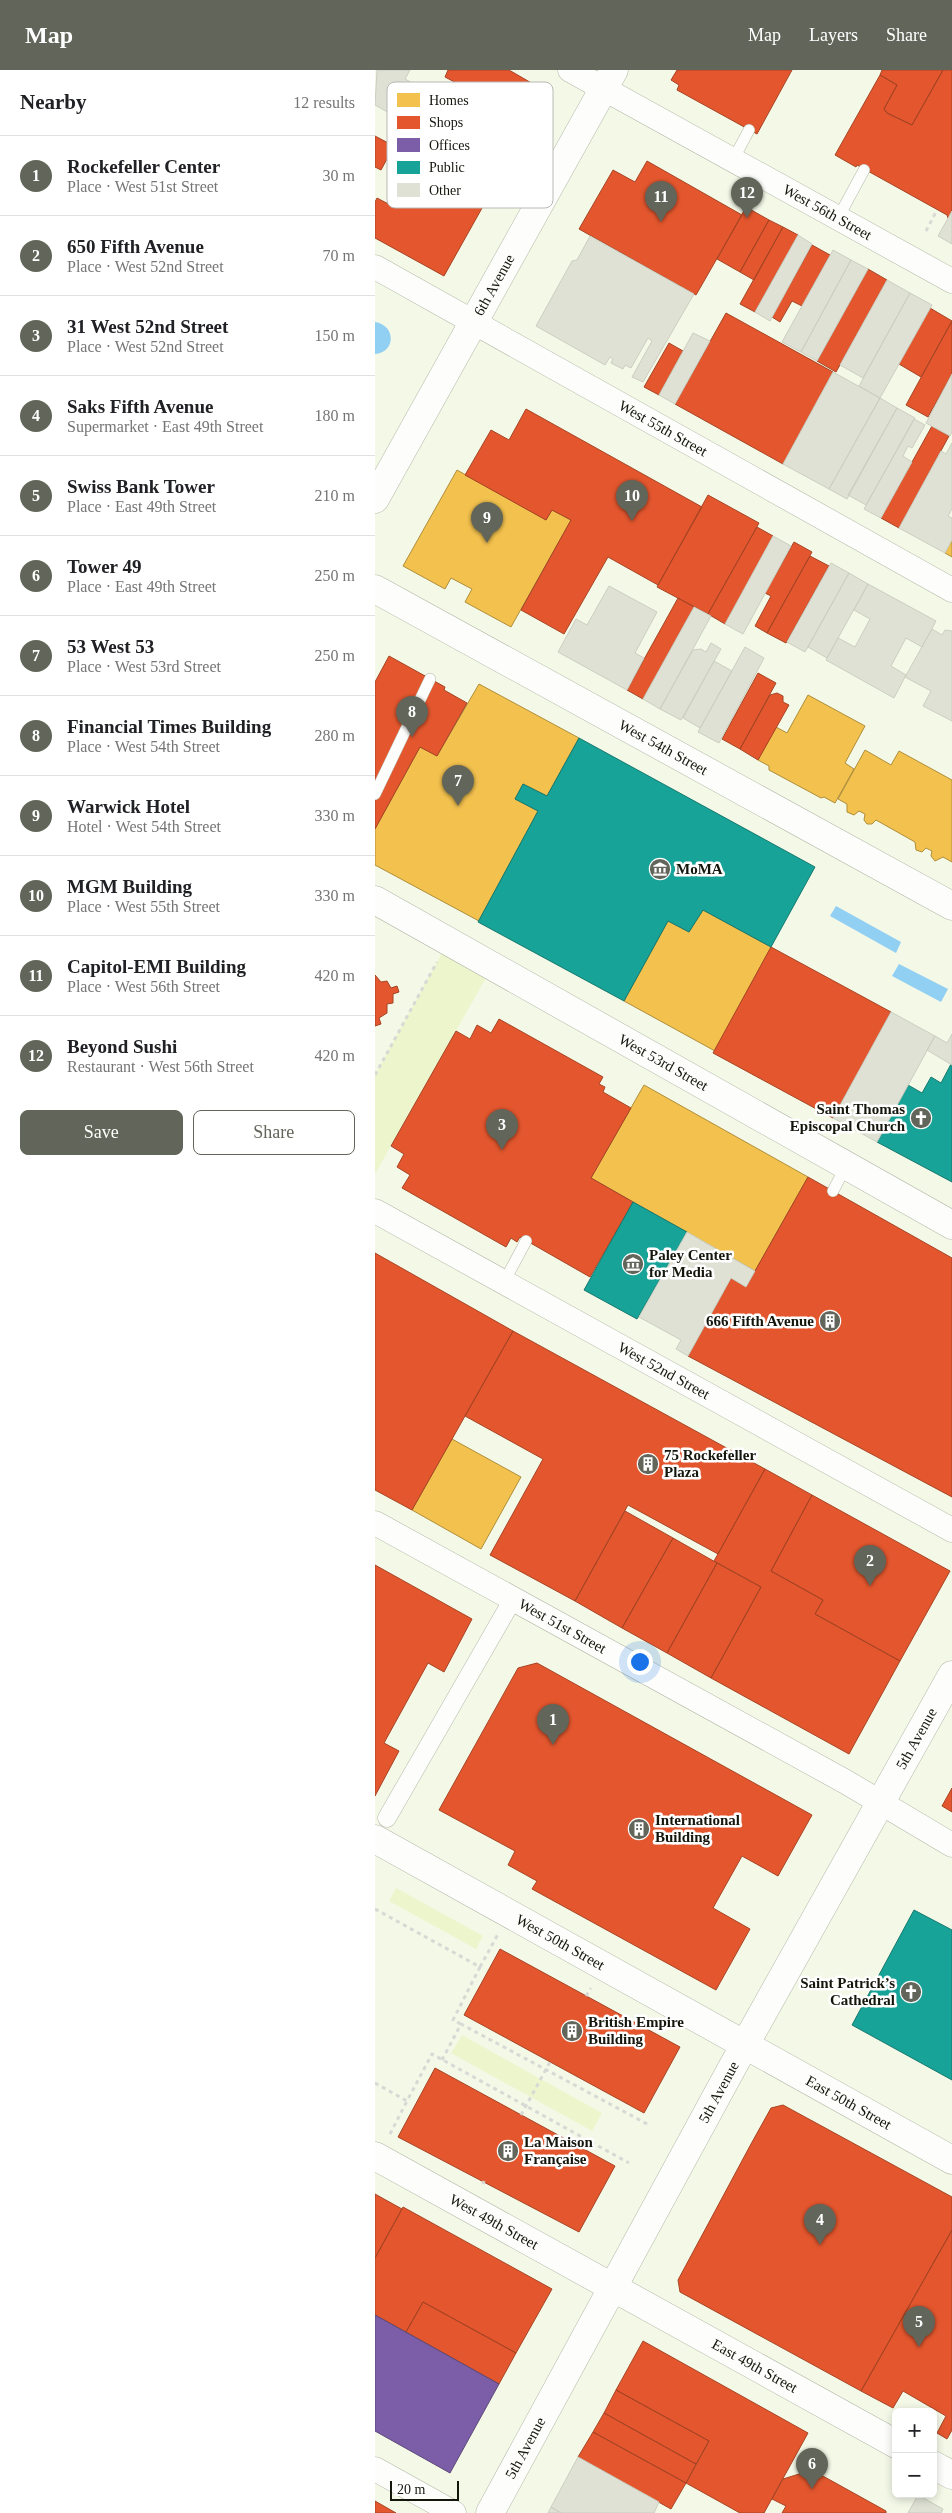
<!DOCTYPE html>
<html lang="en">
<head>
<meta charset="utf-8">
<style>
	:root { --surface:#fff; --page:#f2f2f2; --text:#202124; --muted:#757577; --line:#e0e0e0; --accent:#626559 }
	body { margin:0; font-family:"Times New Roman",serif; background:var(--page); color:var(--text) }
	.controls { position:absolute; right:15px; bottom:15px; display:grid; overflow:hidden; border-radius:8px; box-shadow:0 2px 8px #0003 }
	.controls button { width:45px; height:45px; display:grid; place-items:center; padding:0; border:0; border-bottom:1px solid var(--line); background:var(--surface); color:var(--text); font:25px sans-serif }
	.scale { position:absolute; left:15px; bottom:12px; width:69px; box-sizing:border-box; padding-left:5px; border:2px solid #14160c; border-top:0; font-size:14px; line-height:18px; white-space:nowrap; color:#14160c; -webkit-text-stroke:4px #fff; paint-order:stroke }
	.you { position:absolute; left:264px; top:1591px; width:18px; height:18px; margin:-12px; border:4px solid #fff; border-radius:50%; background:#1a73e8; box-shadow:0 0 0 8px #1a73e833 }
	.badge { display:grid; place-items:center; width:32px; height:32px; border-radius:50%; background:var(--accent); color:#fff; font-size:16px; font-weight:700 }
	.pin { position:absolute; translate:-50% -41px; filter:drop-shadow(0 1px 2px #0008) }
	.pin::after { content:''; position:absolute; top:26px; width:18px; height:15px; background:inherit; clip-path:polygon(0 0,100% 0,50% 100%) }
	.list { margin:0; padding:0; list-style:none }
	h2 { display:flex; justify-content:space-between; align-items:center; height:65px; margin:0; padding:0 20px; font-size:21px }
	h2 small { font-size:16px; font-weight:400; color:var(--muted) }
	.list li { display:grid; grid-template-columns:32px 1fr auto; gap:15px; align-items:center; box-sizing:border-box; height:80px; padding:0 20px; border-top:1px solid var(--line) }
	.list b { display:block; font-size:19px; white-space:nowrap }
	.list p { margin:0; font-size:16px; white-space:nowrap; color:var(--muted) }
	.list em { font-size:16px; font-style:normal; color:var(--muted) }
	.actions { display:flex; gap:10px; padding:15px 20px }
	.actions a { flex:1; padding:11px 0; border:1px solid var(--accent); border-radius:8px; text-align:center; font-size:18px; color:var(--accent) }
	.actions .main { background:var(--accent); color:#fff }
	.map { position:relative; flex:none; width:577px; height:2443px; overflow:hidden }
	header { display:flex; align-items:center; gap:30px; box-sizing:border-box; height:70px; padding:0 25px; background:var(--accent); color:#fff }
	header strong { font-size:24px }
	nav { display:flex; gap:28px; margin-inline-start:auto; font-size:18px }
	main { display:flex }
	aside { flex:1; background:var(--surface) }
	.map>svg:first-child { display:block }
</style>
</head>
<body>
<header>
<strong>Map</strong>
<nav><a>Map</a><a>Layers</a><a>Share</a></nav>
</header>
<main>
<aside>
<h2>Nearby<small>12 results</small></h2>
<ul class="list">
<li><span class="badge">1</span><div><b>Rockefeller Center</b><p>Place · West 51st Street</p></div><em>30 m</em></li>
<li><span class="badge">2</span><div><b>650 Fifth Avenue</b><p>Place · West 52nd Street</p></div><em>70 m</em></li>
<li><span class="badge">3</span><div><b>31 West 52nd Street</b><p>Place · West 52nd Street</p></div><em>150 m</em></li>
<li><span class="badge">4</span><div><b>Saks Fifth Avenue</b><p>Supermarket · East 49th Street</p></div><em>180 m</em></li>
<li><span class="badge">5</span><div><b>Swiss Bank Tower</b><p>Place · East 49th Street</p></div><em>210 m</em></li>
<li><span class="badge">6</span><div><b>Tower 49</b><p>Place · East 49th Street</p></div><em>250 m</em></li>
<li><span class="badge">7</span><div><b>53 West 53</b><p>Place · West 53rd Street</p></div><em>250 m</em></li>
<li><span class="badge">8</span><div><b>Financial Times Building</b><p>Place · West 54th Street</p></div><em>280 m</em></li>
<li><span class="badge">9</span><div><b>Warwick Hotel</b><p>Hotel · West 54th Street</p></div><em>330 m</em></li>
<li><span class="badge">10</span><div><b>MGM Building</b><p>Place · West 55th Street</p></div><em>330 m</em></li>
<li><span class="badge">11</span><div><b>Capitol-EMI Building</b><p>Place · West 56th Street</p></div><em>420 m</em></li>
<li><span class="badge">12</span><div><b>Beyond Sushi</b><p>Restaurant · West 56th Street</p></div><em>420 m</em></li>
</ul>
<div class="actions"><a class="main">Save</a><a>Share</a></div>
</aside>
<div class="map">
<svg width="577" height="2443" viewBox="0 0 577 2443">
	<rect width="100%" height="100%" fill="#f4f8e7"/>
	<path fill="#edf5cd" d="M 73,872 L 117,897 L 0,1104 L 0,1005 Z
		M 21,1818 L 108,1866 L 101,1879 L 14,1831 Z
		M 87,1965 L 227,2043 L 217,2061 L 76,1983 Z"/>
	<path fill="#91cff3" d="M 0,252 C 21,255 21,282 0,284 Z
		M 461,836 L 526,872 L 521,883 L 455,846 Z
		M 524,894 L 573,919 L 566,932 L 517,906 Z"/>
	<path fill="#f2c14e" stroke="#af8e3a" d="M 82,400 L 171,450 L 177,440 L 196,450 L 136,557 L 90,532 L 97,519 L 76,508 L 70,519 L 28,496 Z
		M 577,470 L 577,487 L 570,483 Z
		M 104,614 L 204,668 L 172,726 L 148,714 L 140,729 L 163,741 L 104,851 L 0,795 L 0,759 L 45,677 L 62,686 Z
		M 433,625 L 490,656 L 470,693 L 479,699 L 460,733 L 449,727 L 446,728 L 394,700 L 394,696 L 383,690 L 401,657 L 412,663 Z
		M 490,680 L 516,695 L 524,681 L 577,710 L 577,792 L 568,787 L 560,791 L 556,786 L 557,781 L 551,778 L 547,782 L 541,780 L 540,772 L 501,750 L 497,754 L 492,754 L 489,750 L 490,744 L 484,741 L 479,745 L 472,742 L 472,734 L 463,729 Z
		M 328,840 L 396,877 L 340,981 L 249,931 L 293,851 L 314,862 Z
		M 269,1015 L 433,1107 L 380,1201 L 216,1108 Z
		M 77,1369 L 146,1407 L 106,1479 L 37,1440 Z"/>
	<path fill="#e4572e" stroke="#a64424" d="M 73,0 L 134,0 L 172,22 L 69,206 L 0,168 L 0,132 L 2,128 L 21,138 L 23,134 L 29,137 L 34,127 L 29,124 L 31,120 L 22,115 L 69,31 L 78,36 L 81,31 L 86,33 L 92,24 L 86,21 L 89,17 L 70,7 Z
		M 302,0 L 417,0 L 382,64 L 302,20 L 304,15 L 296,10 Z
		M 568,0 L 537,55 L 512,43 L 509,39 L 522,15 L 505,5 L 507,0 Z
		M 568,0 L 577,0 L 577,141 L 573,148 L 572,145 L 482,95 L 481,97 L 460,85 L 505,5 L 522,15 L 509,39 L 512,43 L 537,55 Z
		M 0,66 L 19,76 L 6,100 L 0,97 Z
		M 272,91 L 367,145 L 321,225 L 204,159 L 238,100 L 260,112 Z
		M 371,137 L 394,150 L 365,202 L 342,189 Z
		M 394,150 L 408,157 L 379,210 L 365,202 Z
		M 408,157 L 423,165 L 380,242 L 365,234 Z
		M 437,175 L 455,185 L 427,236 L 417,231 L 405,252 L 397,247 Z
		M 493,199 L 512,210 L 461,302 L 442,291 Z
		M 555,238 L 577,251 L 546,307 L 524,294 Z
		M 351,243 L 458,302 L 408,394 L 300,334 Z
		M 577,251 L 577,304 L 553,347 L 531,335 Z
		M 294,273 L 308,281 L 284,325 L 269,317 Z
		M 151,339 L 327,437 L 283,515 L 233,487 L 189,564 L 146,540 L 196,450 L 177,440 L 171,450 L 90,405 L 116,360 L 134,370 Z
		M 557,356 L 574,366 L 524,458 L 506,448 Z
		M 333,425 L 384,453 L 333,544 L 282,517 Z
		M 382,457 L 398,466 L 350,554 L 333,544 Z
		M 419,472 L 437,482 L 392,563 L 380,556 L 396,526 L 390,523 Z
		M 435,486 L 454,496 L 411,573 L 392,563 Z
		M 303,528 L 319,537 L 268,629 L 252,620 Z
		M 14,586 L 70,617 L 69,620 L 92,633 L 62,686 L 45,677 L 0,759 L 0,612 Z
		M 383,603 L 401,613 L 365,679 L 347,669 Z
		M 402,623 L 408,626 L 408,632 L 414,635 L 383,690 L 365,679 L 395,625 Z
		M 396,877 L 516,942 L 458,1048 L 338,983 Z
		M 0,905 L 6,912 L 12,911 L 16,918 L 22,916 L 24,922 L 18,924 L 18,933 L 12,934 L 12,943 L 4,948 L 6,954 L 0,956 Z
		M 124,949 L 228,1007 L 224,1014 L 230,1017 L 228,1022 L 256,1038 L 216,1108 L 258,1132 L 215,1207 L 145,1167 L 142,1172 L 136,1168 L 131,1177 L 27,1118 L 35,1105 L 22,1097 L 29,1084 L 16,1076 L 81,961 L 95,969 L 102,955 L 116,963 Z
		M 433,1107 L 577,1188 L 577,1427 L 313,1286 L 356,1208 L 371,1217 Z
		M 0,1183 L 138,1261 L 37,1440 L 0,1420 Z
		M 138,1261 L 390,1399 L 343,1484 L 253,1435 L 200,1531 L 115,1485 L 168,1389 L 90,1346 Z
		M 390,1399 L 437,1425 L 396,1501 L 448,1530 L 440,1544 L 525,1591 L 474,1684 L 336,1608 L 386,1517 L 339,1491 Z
		M 437,1425 L 575,1501 L 525,1591 L 440,1544 L 448,1530 L 396,1501 Z
		M 250,1441 L 298,1468 L 247,1558 L 200,1531 Z
		M 298,1468 L 342,1493 L 292,1583 L 247,1558 Z
		M 342,1493 L 386,1517 L 336,1608 L 292,1583 Z
		M 0,1495 L 97,1549 L 69,1602 L 53,1593 L 9,1673 L 24,1681 L 0,1726 Z
		M 162,1593 L 437,1745 L 403,1806 L 367,1786 L 338,1838 L 375,1859 L 341,1920 L 157,1819 L 162,1811 L 133,1795 L 140,1781 L 64,1740 L 143,1598 Z
		M 577,1718 L 577,1742 L 567,1736 Z
		M 125,1879 L 305,1977 L 269,2043 L 89,1945 Z
		M 60,1998 L 240,2096 L 204,2162 L 23,2067 Z
		M 408,2035 L 577,2127 L 577,2160 L 486,2321 L 305,2222 L 303,2210 L 376,2074 L 396,2038 Z
		M 0,2124 L 27,2139 L 0,2188 Z
		M 28,2137 L 177,2219 L 141,2283 L 48,2232 L 31,2262 L 0,2245 L 0,2188 Z
		M 577,2160 L 577,2360 L 572,2369 L 562,2363 L 571,2346 L 528,2321 L 518,2338 L 486,2321 Z
		M 48,2232 L 141,2283 L 124,2314 L 31,2262 Z
		M 268,2271 L 433,2363 L 389,2443 L 365,2443 L 311,2413 L 334,2371 L 241,2320 Z
		M 241,2320 L 334,2371 L 321,2394 L 229,2343 Z
		M 229,2343 L 321,2394 L 311,2413 L 218,2362 Z
		M 218,2362 L 311,2413 L 296,2439 L 203,2387 Z
		M 437,2400 L 511,2441 L 511,2443 L 407,2443 L 411,2436 L 397,2429 L 408,2409 Z
		M 0,2431 L 21,2443 L 0,2443 Z"/>
	<path fill="#7b5ea7" stroke="#5c4878" d="M 0,2245 L 124,2314 L 75,2403 L 0,2361 Z"/>
	<path fill="#17a398" stroke="#16796e" d="M 204,668 L 440,797 L 396,877 L 328,840 L 314,862 L 293,851 L 249,931 L 103,852 L 163,741 L 140,729 L 148,714 L 172,726 Z
		M 576,994 L 577,995 L 577,1112 L 502,1072 L 533,1015 L 547,1023 L 556,1007 L 566,1013 Z
		M 258,1132 L 312,1162 L 262,1249 L 209,1220 Z
		M 539,1840 L 577,1860 L 577,2010 L 477,1955 Z"/>
	<path fill="#dee1d4" stroke="#cbcec0" d="M 2,0 L 35,0 L 30,9 L 50,20 L 32,53 L 0,35 Z
		M 577,141 L 577,174 L 563,166 Z
		M 423,165 L 437,174 L 395,251 L 380,242 Z
		M 215,166 L 319,224 L 268,312 L 257,307 L 277,271 L 273,268 L 256,298 L 250,295 L 248,299 L 236,293 L 238,289 L 235,287 L 230,295 L 161,256 L 197,191 L 202,190 Z
		M 458,180 L 476,190 L 426,282 L 407,272 Z
		M 476,190 L 493,199 L 442,291 L 426,282 Z
		M 512,210 L 535,223 L 488,308 L 465,295 Z
		M 535,223 L 557,235 L 505,328 L 484,316 Z
		M 318,263 L 335,271 L 300,334 L 284,325 Z
		M 458,302 L 505,328 L 454,419 L 408,394 Z
		M 577,304 L 577,362 L 575,366 L 551,353 Z
		M 505,328 L 522,338 L 472,429 L 454,419 Z
		M 522,338 L 540,348 L 491,435 L 473,425 Z
		M 539,349 L 550,355 L 537,378 L 533,376 L 528,386 L 537,392 L 506,448 L 489,439 Z
		M 577,373 L 577,439 L 573,446 L 577,448 L 577,470 L 570,483 L 524,458 L 566,381 L 571,384 Z
		M 398,466 L 416,476 L 368,564 L 350,554 Z
		M 456,493 L 474,503 L 430,582 L 412,572 Z
		M 474,503 L 493,514 L 452,588 L 433,577 Z
		M 493,514 L 561,551 L 547,577 L 531,568 L 516,596 L 531,605 L 519,628 L 451,590 L 463,568 L 480,577 L 495,549 L 479,540 Z
		M 234,516 L 282,542 L 260,583 L 269,588 L 252,620 L 183,582 L 201,549 L 212,555 Z
		M 319,537 L 336,546 L 285,639 L 268,629 Z
		M 557,559 L 567,565 L 570,560 L 577,561 L 577,651 L 548,636 L 556,621 L 530,607 Z
		M 336,573 L 346,579 L 306,650 L 285,639 L 318,580 L 326,579 L 331,582 Z
		M 370,577 L 389,588 L 344,673 L 323,662 Z
		M 339,591 L 357,601 L 325,658 L 308,648 Z
		M 516,942 L 560,966 L 502,1072 L 458,1048 Z
		M 577,964 L 577,995 L 552,980 L 560,966 L 572,973 Z
		M 312,1162 L 380,1201 L 371,1217 L 356,1208 L 313,1286 L 301,1279 L 306,1270 L 264,1247 Z
		M 203,2387 L 284,2432 L 279,2443 L 186,2443 L 176,2437 Z
		M 543,2425 L 568,2439 L 566,2443 L 533,2443 Z
		M 176,2437 L 186,2443 L 173,2443 Z"/>
	<g fill="none" stroke-linecap="round" stroke-linejoin="round">
		<g stroke="#b4b7a9" stroke-width="12">
			<path id="service" d="M 358,90 L 374,60
				M 463,148 L 489,100
				M 0,724 L 55,609
				M 458,1121 L 471,1096
				M 129,1212 L 151,1171"/>
		</g>
		<g stroke="#b4b7a9" stroke-width="19">
			<path id="pedestrian" d="M 12,1748 L 138,1529"/>
		</g>
		<g stroke="#b4b7a9" stroke-width="25">
			<g id="minor">
				<path id="s1" d="M 195,0 L 577,211"/>
				<path id="s2" d="M 0,197 L 577,520"/>
				<path id="s3" d="M 0,1141 L 577,1460"/>
				<path id="s4" d="M 0,1453 L 471,1712 L 577,1775"/>
				<path d="M 0,2399 L 79,2443"/>
			</g>
		</g>
		<g stroke="#b4b7a9" stroke-width="29">
			<g id="secondary">
				<path id="s5" d="M 0,429 L 239,0"/>
				<path id="s6" d="M 0,519 L 577,836"/>
				<path id="s7" d="M 0,830 L 577,1155"/>
				<path id="s8" d="M 0,1769 L 577,2090"/>
				<path id="s9" d="M 0,2086 L 521,2374"/>
				<path d="M 558,2395 L 577,2405"/>
				<path id="s10" d="M 115,2443 L 358,1996 L 577,1605"/>
			</g>
		</g>
		<path stroke="#d8d9d4" stroke-width="3" stroke-dasharray="4 4" stroke-linecap="butt" d="M 551,161 L 562,140
			M 0,1005 L 62,892
			M 0,1839 L 105,1897 L 78,1950 L 86,1954
			M 105,1897 L 123,1864
			M 211,1926 L 216,1918
			M 67,1990 L 86,1954 L 274,2055
			M 0,2013 L 32,2031 L 57,1984 L 254,2093
			M 146,2045 L 175,1992
			M 15,2064 L 32,2031
			M 108,2114 L 109,2111"/>
		<use href="#service" stroke="#fdfefb" stroke-width="11"/>
		<use href="#pedestrian" stroke="#fdfefb" stroke-width="18"/>
		<use href="#minor" stroke="#fdfefb" stroke-width="24"/>
		<use href="#secondary" stroke="#fdfefb" stroke-width="28"/>
	</g>
	<defs>
		<g id="museum-disc" transform="scale(1.125)"><circle r="9.5" fill="#626559" stroke="#fff"/><path d="M0-6L6-3V-2H-6V-3ZM-5-1h2V3h-2ZM-1-1h2V3h-2ZM3-1h2V3H3ZM-6 4H6V6H-6Z" fill="#fff"/></g>
		<g id="church-disc" transform="scale(1.125)"><circle r="9.5" fill="#626559" stroke="#fff"/><path d="M-1.2-6h2.4v3.5h3.3v2.4h-3.3V6h-2.4V-.1h-3.3v-2.4h3.3Z" fill="#fff"/></g>
		<g id="building-disc" transform="scale(1.125)"><circle r="9.5" fill="#626559" stroke="#fff"/><path d="M-4-6H4V6H1V3H-1V6H-4ZM-2.5-4.3h1.7v1.8h-1.7ZM.8-4.3h1.7v1.8H.8ZM-2.5-1h1.7V.8h-1.7ZM.8-1h1.7V.8H.8Z" fill="#fff"/></g>
	</defs>
	<g fill-rule="evenodd">
		<use href="#museum-disc" x="285" y="799"/>
		<use href="#church-disc" x="546" y="1048"/>
		<use href="#museum-disc" x="258" y="1194"/>
		<use href="#building-disc" x="455" y="1251"/>
		<use href="#building-disc" x="273" y="1394"/>
		<use href="#building-disc" x="264" y="1759"/>
		<use href="#church-disc" x="536" y="1922"/>
		<use href="#building-disc" x="197" y="1961"/>
		<use href="#building-disc" x="133" y="2081"/>
	</g>
	<g text-anchor="middle" dominant-baseline="central" stroke-width="5" stroke-linejoin="round" paint-order="stroke">
		<g font-size="15" fill="#14160c" stroke="#fff">
			<text stroke="none"><textPath href="#s1" startOffset="294">West 56th Street</textPath></text>
			<text stroke="none"><textPath href="#s5" startOffset="245">6th Avenue</textPath></text>
			<text stroke="none"><textPath href="#s2" startOffset="330">West 55th Street</textPath></text>
			<text stroke="none"><textPath href="#s6" startOffset="329">West 54th Street</textPath></text>
			<text stroke="none"><textPath href="#s7" startOffset="331">West 53rd Street</textPath></text>
			<text stroke="none"><textPath href="#s3" startOffset="330">West 52nd Street</textPath></text>
			<text stroke="none"><textPath href="#s4" startOffset="214">West 51st Street</textPath></text>
			<text stroke="none"><textPath href="#s10" startOffset="884">5th Avenue</textPath></text>
			<text stroke="none"><textPath href="#s8" startOffset="212">West 50th Street</textPath></text>
			<text stroke="none"><textPath href="#s10" startOffset="479">5th Avenue</textPath></text>
			<text stroke="none"><textPath href="#s8" startOffset="542">East 50th Street</textPath></text>
			<text stroke="none"><textPath href="#s9" startOffset="136">West 49th Street</textPath></text>
			<text stroke="none"><textPath href="#s9" startOffset="434">East 49th Street</textPath></text>
			<text stroke="none"><textPath href="#s10" startOffset="74">5th Avenue</textPath></text>
		</g>
		<g font-size="15" font-weight="bold" fill="#14160c" stroke="#fff" text-anchor="start">
			<text x="301" y="799">MoMA</text>
			<text x="530" y="1039" text-anchor="end">Saint Thomas<tspan x="530" dy="17">Episcopal Church</tspan></text>
			<text x="274" y="1185">Paley Center<tspan x="274" dy="17">for Media</tspan></text>
			<text x="439" y="1251" text-anchor="end">666 Fifth Avenue</text>
			<text x="289" y="1385">75 Rockefeller<tspan x="289" dy="17">Plaza</tspan></text>
			<text x="280" y="1750">International<tspan x="280" dy="17">Building</tspan></text>
			<text x="520" y="1913" text-anchor="end">Saint Patrick’s<tspan x="520" dy="17">Cathedral</tspan></text>
			<text x="213" y="1952">British Empire<tspan x="213" dy="17">Building</tspan></text>
			<text x="149" y="2072">La Maison<tspan x="149" dy="17">Française</tspan></text>
		</g>
	</g>
	<rect x="12" y="12" width="166" height="126" rx="8" fill="#fff" stroke="#b8b9b6" stroke-width="1"/>
	<rect x="22" y="23" width="23" height="14" fill="#f2c14e"/>
	<rect x="22" y="46" width="23" height="13" fill="#e4572e"/>
	<rect x="22" y="68" width="23" height="14" fill="#7b5ea7"/>
	<rect x="22" y="91" width="23" height="13" fill="#17a398"/>
	<rect x="22" y="113" width="23" height="14" fill="#dee1d4"/>
	<g font-size="14" fill="#14160c">
		<text x="54" y="35">Homes</text>
		<text x="54" y="57">Shops</text>
		<text x="54" y="80">Offices</text>
		<text x="54" y="102">Public</text>
		<text x="54" y="125">Other</text>
	</g>
</svg>
<div class="controls">
<button>+</button>
<button>−</button>
</div>
<div class="scale">20 m</div>
<div class="you"></div>
<div class="pin badge" style="left:178px;top:1675px">1</div>
<div class="pin badge" style="left:495px;top:1516px">2</div>
<div class="pin badge" style="left:127px;top:1080px">3</div>
<div class="pin badge" style="left:445px;top:2175px">4</div>
<div class="pin badge" style="left:544px;top:2277px">5</div>
<div class="pin badge" style="left:437px;top:2419px">6</div>
<div class="pin badge" style="left:83px;top:736px">7</div>
<div class="pin badge" style="left:37px;top:667px">8</div>
<div class="pin badge" style="left:112px;top:473px">9</div>
<div class="pin badge" style="left:257px;top:451px">10</div>
<div class="pin badge" style="left:286px;top:152px">11</div>
<div class="pin badge" style="left:372px;top:148px">12</div>
</div>
</main>
</body>
</html>
